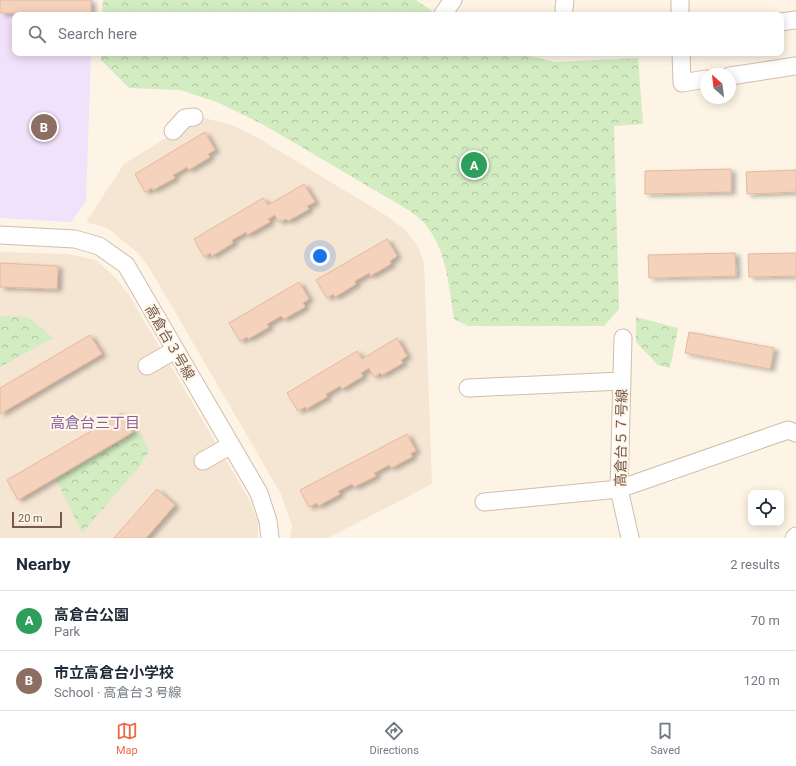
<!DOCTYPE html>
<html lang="en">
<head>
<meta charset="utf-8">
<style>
	:root { --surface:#fff; --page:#f2f2f3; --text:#1f2937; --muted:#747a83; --line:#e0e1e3; --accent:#ec6a45 }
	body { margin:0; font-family:Roboto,"Noto Sans JP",sans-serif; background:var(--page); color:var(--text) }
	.controls { position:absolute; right:12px; bottom:12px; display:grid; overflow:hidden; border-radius:8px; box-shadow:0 2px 10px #0003 }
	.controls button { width:36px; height:36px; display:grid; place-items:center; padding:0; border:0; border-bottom:1px solid var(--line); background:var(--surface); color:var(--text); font:20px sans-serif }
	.compass { position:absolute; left:700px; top:68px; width:36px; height:36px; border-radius:50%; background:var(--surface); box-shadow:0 2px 10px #0003; rotate:332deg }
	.scale { position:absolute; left:12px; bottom:10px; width:50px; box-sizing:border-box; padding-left:4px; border:2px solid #775949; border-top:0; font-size:11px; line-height:14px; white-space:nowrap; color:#775949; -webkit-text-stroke:3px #fff7ec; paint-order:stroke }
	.you { position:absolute; left:320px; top:256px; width:14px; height:14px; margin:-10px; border:3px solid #fff; border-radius:50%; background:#1a73e8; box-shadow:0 0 0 6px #1a73e833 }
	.badge { display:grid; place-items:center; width:26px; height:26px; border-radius:50%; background:var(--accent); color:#fff; font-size:13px; font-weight:700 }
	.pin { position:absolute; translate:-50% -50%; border:2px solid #fff; box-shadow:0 1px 4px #0006 }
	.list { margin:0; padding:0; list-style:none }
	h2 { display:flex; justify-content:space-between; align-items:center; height:52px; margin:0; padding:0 16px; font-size:17px }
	h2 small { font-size:13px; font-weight:400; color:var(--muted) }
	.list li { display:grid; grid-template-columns:26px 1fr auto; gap:12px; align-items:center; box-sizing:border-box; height:60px; padding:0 16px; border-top:1px solid var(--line) }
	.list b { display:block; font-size:15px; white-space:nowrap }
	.list p { margin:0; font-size:13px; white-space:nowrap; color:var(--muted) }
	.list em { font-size:13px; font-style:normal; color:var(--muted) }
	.icon { flex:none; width:22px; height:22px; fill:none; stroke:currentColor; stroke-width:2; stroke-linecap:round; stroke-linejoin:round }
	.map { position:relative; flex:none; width:796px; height:538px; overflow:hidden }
	.search { position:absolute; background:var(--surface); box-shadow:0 2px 10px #0003; left:12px; right:12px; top:12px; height:44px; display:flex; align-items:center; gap:10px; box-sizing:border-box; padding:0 14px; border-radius:8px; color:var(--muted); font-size:15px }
	.sheet { height:172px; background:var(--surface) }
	nav { display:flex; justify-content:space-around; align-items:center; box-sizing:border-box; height:56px; border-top:1px solid var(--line); background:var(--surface); font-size:11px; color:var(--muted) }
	nav a { display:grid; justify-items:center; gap:2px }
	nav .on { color:var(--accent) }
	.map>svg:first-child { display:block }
</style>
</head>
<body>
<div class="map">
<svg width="796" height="538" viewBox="0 0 796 538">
	<defs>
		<pattern id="forest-crowns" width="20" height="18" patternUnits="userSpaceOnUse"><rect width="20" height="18" fill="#d3ecc2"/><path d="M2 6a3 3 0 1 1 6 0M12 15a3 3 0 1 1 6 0" fill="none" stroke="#b0c2a0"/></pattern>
		<filter id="shadow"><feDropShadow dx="4.5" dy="2.5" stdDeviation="2" flood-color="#0004"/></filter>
	</defs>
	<rect width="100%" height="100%" fill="#fdf4e5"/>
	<path fill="#f5e5d3" d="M 204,118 L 232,125 L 253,135 L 390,218 L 406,231 L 417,245 L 424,262 L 432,484 L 328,538 L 290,538 L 292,526 L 281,494 L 150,269 L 138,253 L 107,228 L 86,222 L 124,164 L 176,132 L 188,122 Z
		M 0,252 L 68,254 L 96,260 L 114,276 L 129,295 L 250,501 L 258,523 L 258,538 L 0,538 Z"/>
	<path fill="#f1e1fa" d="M 0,0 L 93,0 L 92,15 L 15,15 L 15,53 L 91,53 L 86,201 L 71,222 L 0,218 Z"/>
	<path fill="url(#forest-crowns)" d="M 103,0 L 416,0 L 438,15 L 102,15 Z
		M 101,53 L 517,53 L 555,62 L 638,58 L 643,124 L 614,126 L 619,309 L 604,326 L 468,326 L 454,319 C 449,288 447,253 428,228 C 424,221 416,216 410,211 L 264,125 L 217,102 L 180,90 L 129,88 L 101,60 Z
		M 0,316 L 28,317 L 53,338 L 0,367 Z
		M 636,317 L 678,328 L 670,368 L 658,365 L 636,342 Z
		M 139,430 L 149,451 L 139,467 L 82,533 L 56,479 Z"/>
	<path fill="#f4d2bb" stroke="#e7b89b" filter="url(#shadow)" d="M 0,0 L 91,0 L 91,15 L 0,13 Z
		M 205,132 L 215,150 L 208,154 L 210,157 L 189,170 L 187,167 L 173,175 L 175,178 L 153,190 L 152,188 L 145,192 L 135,174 Z
		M 731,169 L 731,192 L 645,194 L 645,171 Z
		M 796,170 L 796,192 L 747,194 L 746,172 Z
		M 304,184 L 315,202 L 307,206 L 309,209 L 288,221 L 286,219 L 279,222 L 275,215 L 268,219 L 270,222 L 247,235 L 246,232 L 232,240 L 233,243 L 212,256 L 210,253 L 204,257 L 194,239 L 263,198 L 268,205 Z
		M 387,239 L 397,256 L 390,261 L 391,264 L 370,276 L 369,273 L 355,281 L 356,284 L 335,297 L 333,294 L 327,298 L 316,280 Z
		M 735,253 L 736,276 L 649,278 L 648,255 Z
		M 796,253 L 796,276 L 749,277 L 748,254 Z
		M 0,263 L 58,266 L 57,289 L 0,287 Z
		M 299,282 L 309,299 L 303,303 L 305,307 L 284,319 L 281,316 L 267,324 L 269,327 L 248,339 L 247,337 L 240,341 L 229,323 Z
		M 689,332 L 774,348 L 770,369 L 685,353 Z
		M 90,335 L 102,354 L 0,414 L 0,388 Z
		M 397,338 L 407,356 L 401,360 L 403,363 L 382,375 L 380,373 L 374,377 L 369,368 L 361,373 L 363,376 L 342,389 L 340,386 L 326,394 L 327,397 L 306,409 L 305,407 L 298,411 L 287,393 L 357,351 L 362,359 Z
		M 122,413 L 133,432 L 18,500 L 7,480 Z
		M 407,434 L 416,451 L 411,453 L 412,457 L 391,468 L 389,465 L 374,473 L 376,476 L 354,487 L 352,484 L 338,491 L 340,494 L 318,506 L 317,503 L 309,507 L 300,490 Z
		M 157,489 L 175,505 L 146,538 L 114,538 Z"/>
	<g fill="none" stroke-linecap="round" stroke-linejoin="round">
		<g stroke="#d1bdad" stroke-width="19">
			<path id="minor" d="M 564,9 L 565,0
				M 443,14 L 453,0
				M 680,15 L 680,0
				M 781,22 L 796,20
				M 681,53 L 682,83 L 706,79
				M 730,76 L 796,66
				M 173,131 L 185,118 L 194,117
				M 0,235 L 75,239 L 99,246 L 126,265 L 259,493 L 268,521 L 270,538
				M 623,338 L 619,489 L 630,538
				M 147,366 L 175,350
				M 468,388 L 622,381
				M 203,461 L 231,445
				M 484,502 L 619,489 L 788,430 L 796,433
				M 794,538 L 796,536"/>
		</g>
		<use href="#minor" stroke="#fff" stroke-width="17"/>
	</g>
	<g text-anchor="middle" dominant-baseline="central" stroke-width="4" stroke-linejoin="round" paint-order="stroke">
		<g font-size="14" fill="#775949" stroke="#fff7ec">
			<text transform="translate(170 342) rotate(60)">高倉台３号線</text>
			<text transform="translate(621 438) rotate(-89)">高倉台５７号線</text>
		</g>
		<g font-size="15" fill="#88649b" stroke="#fff7ec">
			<text x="95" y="423">高倉台三丁目</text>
		</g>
	</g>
</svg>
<div class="controls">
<button><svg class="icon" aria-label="locate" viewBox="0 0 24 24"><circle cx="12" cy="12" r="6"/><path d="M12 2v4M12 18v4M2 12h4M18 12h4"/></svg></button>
</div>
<svg class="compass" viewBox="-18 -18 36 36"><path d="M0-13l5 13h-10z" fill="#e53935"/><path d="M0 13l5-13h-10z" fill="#747a83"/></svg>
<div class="scale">20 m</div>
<div class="you"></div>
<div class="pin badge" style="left:474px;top:165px;background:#2e9e5b">A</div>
<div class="pin badge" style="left:44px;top:127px;background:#8d6e63">B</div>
<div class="search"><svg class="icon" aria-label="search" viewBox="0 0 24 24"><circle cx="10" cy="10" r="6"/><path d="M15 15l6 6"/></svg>Search here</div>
</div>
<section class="sheet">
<h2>Nearby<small>2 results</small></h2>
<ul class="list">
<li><span class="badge" style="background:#2e9e5b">A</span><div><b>高倉台公園</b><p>Park</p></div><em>70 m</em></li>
<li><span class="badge" style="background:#8d6e63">B</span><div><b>市立高倉台小学校</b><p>School · 高倉台３号線</p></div><em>120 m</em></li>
</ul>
</section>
<nav>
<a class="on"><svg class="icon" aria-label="map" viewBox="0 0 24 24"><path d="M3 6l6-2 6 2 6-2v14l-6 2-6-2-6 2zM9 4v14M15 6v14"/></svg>Map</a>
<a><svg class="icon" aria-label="directions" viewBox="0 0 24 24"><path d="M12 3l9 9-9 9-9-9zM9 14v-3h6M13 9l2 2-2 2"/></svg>Directions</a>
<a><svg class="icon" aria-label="saved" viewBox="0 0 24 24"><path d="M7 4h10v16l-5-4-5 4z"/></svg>Saved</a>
</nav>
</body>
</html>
